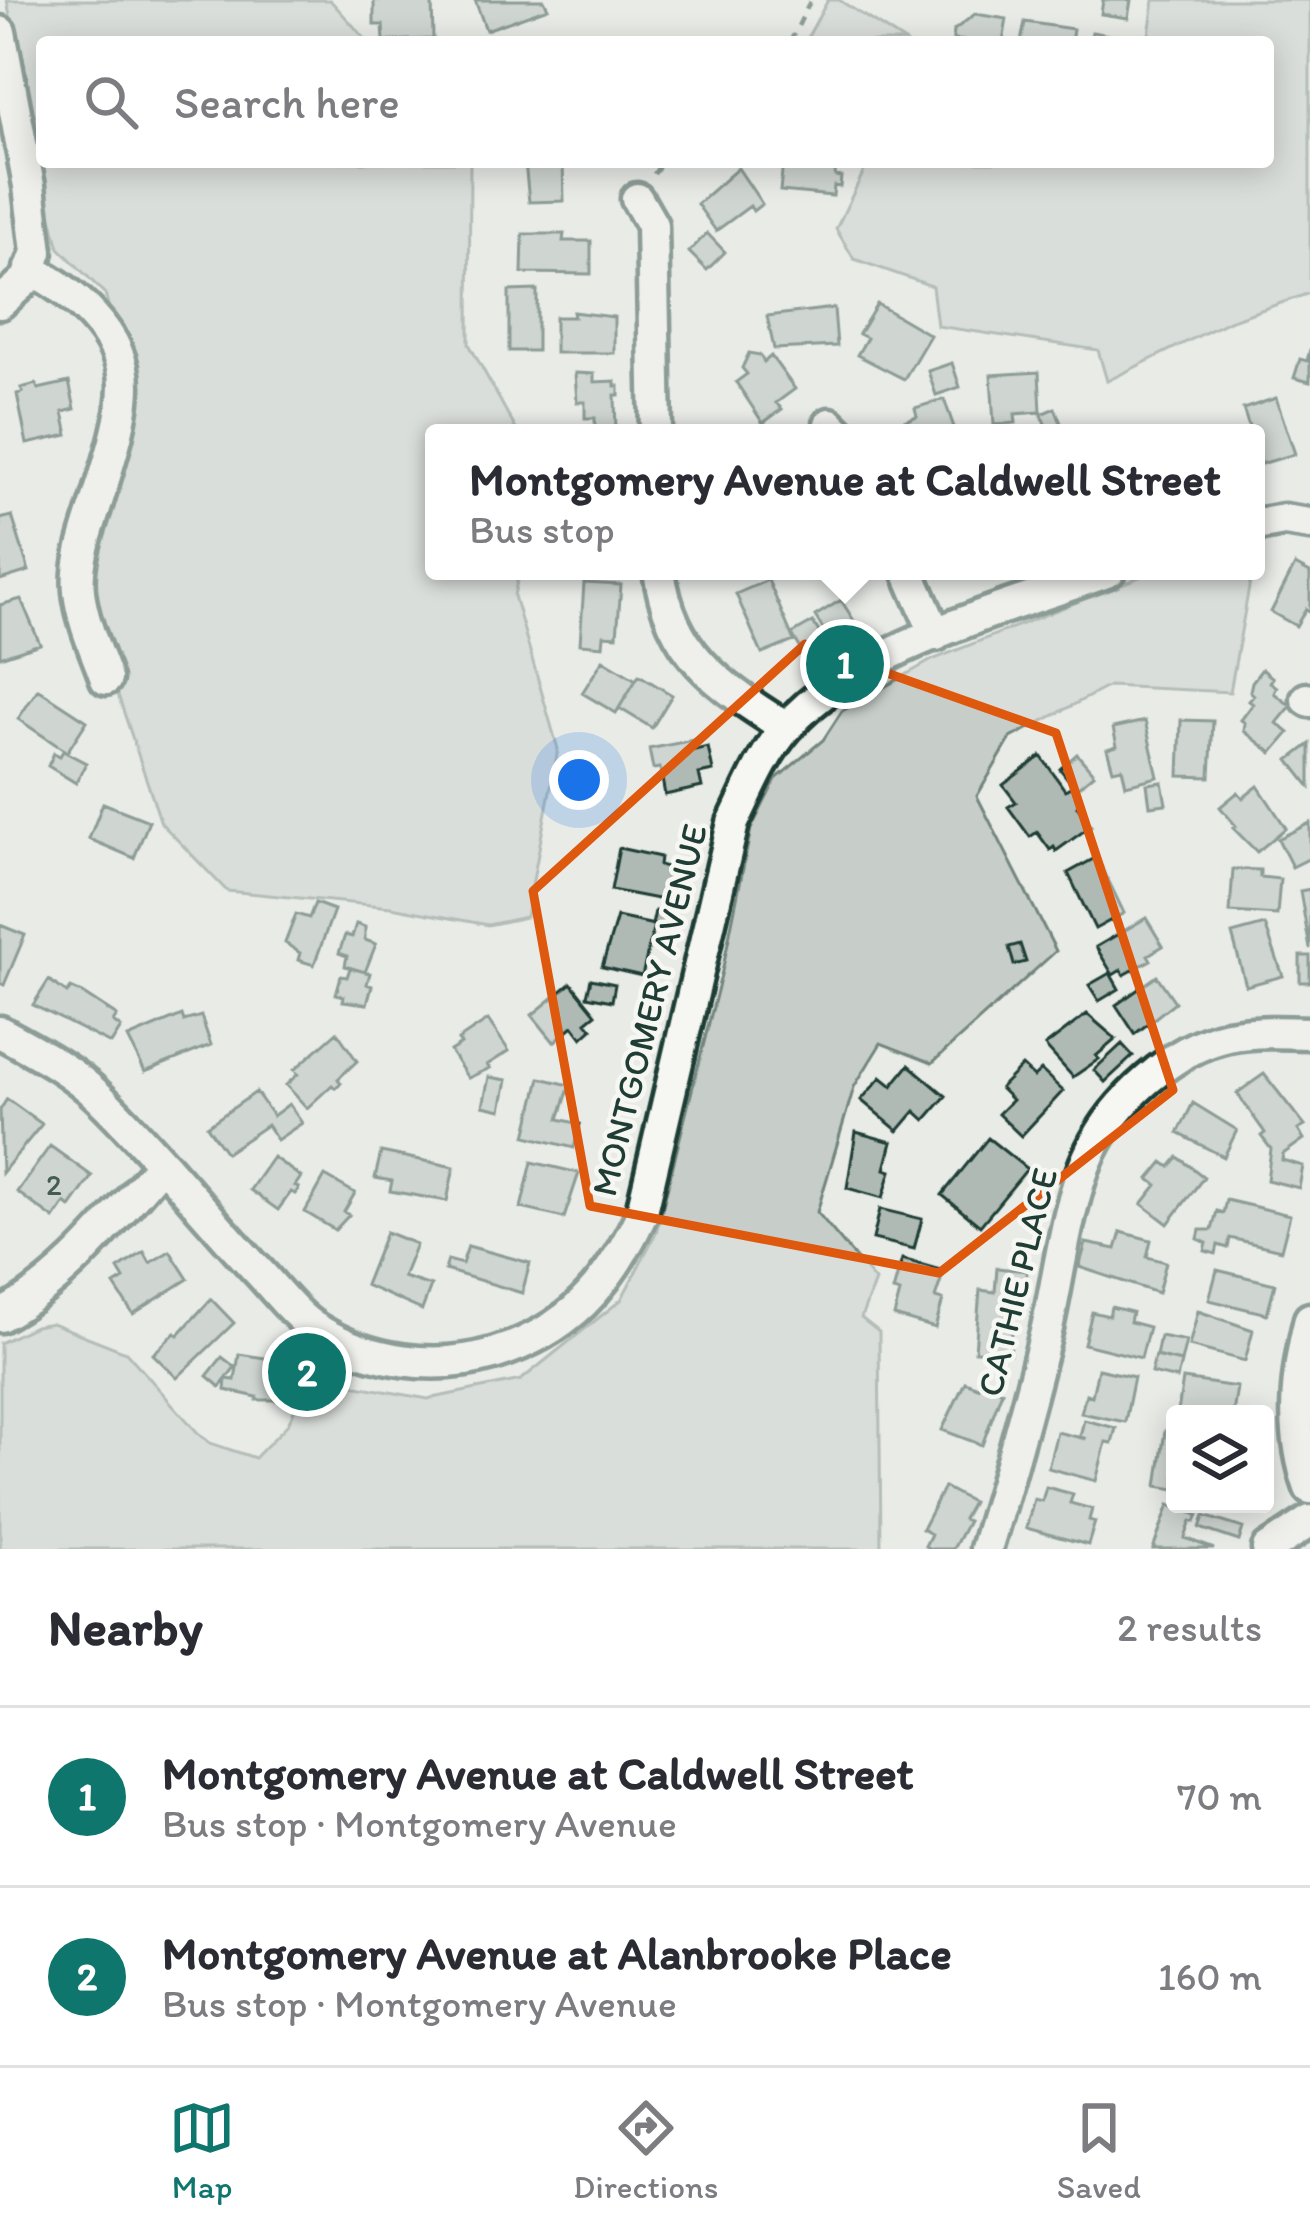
<!DOCTYPE html>
<html lang="en">
<head>
<meta charset="utf-8">
<style>
	:root { --surface:#fff; --page:#f7f7f7; --text:#2b2b33; --muted:#7c7c81; --line:#e1e1e2; --accent:#0f766e }
	body { margin:0; font-family:Itim,sans-serif; background:var(--page); color:var(--text) }
	.controls { position:absolute; right:36px; bottom:36px; display:grid; overflow:hidden; border-radius:12px; box-shadow:0 6px 30px #0003 }
	.controls button { width:108px; height:108px; display:grid; place-items:center; padding:0; border:0; border-bottom:3px solid var(--line); background:var(--surface); color:var(--text); font:60px sans-serif }
	.you { position:absolute; left:579px; top:780px; width:42px; height:42px; margin:-30px; border:9px solid #fff; border-radius:50%; background:#1a73e8; box-shadow:0 0 0 18px #1a73e833 }
	.badge { display:grid; place-items:center; width:78px; height:78px; border-radius:50%; background:var(--accent); color:#fff; font-size:39px; font-weight:700 }
	.pin { position:absolute; translate:-50% -50%; border:6px solid #fff; box-shadow:0 3px 12px #0006 }
	.popup { position:absolute; left:425px; top:424px; width:840px; height:156px; box-sizing:border-box; display:grid; place-content:center; border-radius:12px; background:var(--surface); filter:drop-shadow(0 3px 9px #0005); font-size:39px; white-space:nowrap; color:var(--muted) }
	.popup b { font-size:45px; color:var(--text) }
	.popup::after { content:''; position:absolute; left:50%; top:100%; margin-left:-24px; border:24px solid transparent; border-top-color:var(--surface) }
	.list { margin:0; padding:0; list-style:none }
	h2 { display:flex; justify-content:space-between; align-items:center; height:156px; margin:0; padding:0 48px; font-size:51px }
	h2 small { font-size:39px; font-weight:400; color:var(--muted) }
	.list li { display:grid; grid-template-columns:78px 1fr auto; gap:36px; align-items:center; box-sizing:border-box; height:180px; padding:0 48px; border-top:3px solid var(--line) }
	.list b { display:block; font-size:45px; white-space:nowrap }
	.list p { margin:0; font-size:39px; white-space:nowrap; color:var(--muted) }
	.list em { font-size:39px; font-style:normal; color:var(--muted) }
	.icon { flex:none; width:66px; height:66px; fill:none; stroke:currentColor; stroke-width:2; stroke-linecap:round; stroke-linejoin:round }
	.map { position:relative; flex:none; width:1310px; height:1549px; overflow:hidden }
	.search { position:absolute; background:var(--surface); box-shadow:0 6px 30px #0003; left:36px; right:36px; top:36px; height:132px; display:flex; align-items:center; gap:30px; box-sizing:border-box; padding:0 42px; border-radius:12px; color:var(--muted); font-size:45px }
	.sheet { height:516px; background:var(--surface) }
	nav { display:flex; justify-content:space-around; align-items:center; box-sizing:border-box; height:168px; border-top:3px solid var(--line); background:var(--surface); font-size:33px; color:var(--muted) }
	nav a { display:grid; justify-items:center; gap:6px }
	nav .on { color:var(--accent) }
	.map>svg:first-child { display:block }
</style>
</head>
<body>
<div class="map">
<svg width="1310" height="1549" viewBox="0 0 1310 1549">
	<rect width="100%" height="100%" fill="#e9ebe7"/>
	<filter id="ink" filterUnits="userSpaceOnUse"><feTurbulence type="fractalNoise" baseFrequency=".00833" numOctaves="2"/><feDisplacementMap in="SourceGraphic" scale="24" xChannelSelector="R" yChannelSelector="G"/><feConvolveMatrix kernelMatrix="1 2 1 2 8 2 1 2 1" color-interpolation-filters="sRGB"/></filter>
	<g filter="url(#ink)">
		<path fill="#c7cec9" stroke="#73867e" stroke-width="3" d="M 7,0 L 330,0 L 368,42 L 42,42 L 42,162 L 470,162 L 469,344 L 518,433 L 434,433 L 434,571 L 519,571 L 514,596 L 558,749 L 526,917 L 488,925 L 391,907 L 227,891 L 161,823 L 111,674 L 72,579 L 132,390 L 105,294 L 59,248 L 43,186 Z
			M 828,0 L 839,0 L 905,42 L 805,42 Z
			M 1154,0 L 1310,0 L 1310,293 L 1229,321 L 1107,381 L 1098,350 L 937,326 L 932,286 L 854,259 L 836,229 L 865,169 L 862,162 L 1268,162 L 1268,42 L 1148,42 Z
			M 1154,571 L 1252,571 L 1230,692 L 1109,686 L 1011,738 L 977,796 L 1056,951 L 932,1063 L 881,1043 L 854,1087 L 817,1212 L 875,1281 L 861,1318 L 879,1332 L 881,1549 L 0,1549 L 0,1343 L 35,1326 L 52,1323 L 126,1352 L 198,1433 L 210,1443 L 255,1458 L 288,1424 L 307,1382 L 324,1388 L 331,1381 L 428,1399 L 521,1380 L 621,1300 L 656,1233 L 723,967 L 751,829 L 776,779 L 823,740 L 842,711 L 932,660 Z"/>
		<path fill="#b0bab5" stroke="#1f3d34" stroke-width="3" d="M 374,0 L 432,0 L 433,39 L 384,41 L 383,25 L 374,25 Z
			M 475,0 L 544,0 L 548,8 L 486,30 Z
			M 1103,0 L 1131,0 L 1128,18 L 1101,14 Z
			M 975,14 L 1007,19 L 1003,42 L 953,40 L 954,30 Z
			M 1025,22 L 1073,29 L 1071,42 L 1021,42 Z
			M 1092,32 L 1138,40 L 1138,42 L 1090,42 Z
			M 525,162 L 563,162 L 564,201 L 529,202 Z
			M 783,162 L 836,164 L 835,176 L 841,177 L 840,187 L 834,186 L 833,196 L 780,191 Z
			M 738,168 L 762,204 L 753,211 L 750,206 L 716,231 L 697,204 Z
			M 707,233 L 725,252 L 707,270 L 689,252 Z
			M 523,234 L 564,234 L 563,241 L 591,241 L 591,274 L 522,273 Z
			M 537,290 L 537,351 L 509,351 L 509,291 Z
			M 877,304 L 930,335 L 904,379 L 857,355 L 867,338 L 859,334 Z
			M 834,308 L 837,346 L 774,349 L 767,316 Z
			M 573,312 L 614,317 L 614,353 L 555,353 L 555,317 L 574,317 Z
			M 1310,349 L 1310,382 L 1294,378 L 1300,359 L 1307,361 Z
			M 749,353 L 760,355 L 764,362 L 771,356 L 795,389 L 776,403 L 782,409 L 763,423 L 736,382 L 747,374 L 742,368 Z
			M 952,363 L 960,387 L 936,395 L 928,371 Z
			M 1039,372 L 1041,412 L 1015,414 L 1016,423 L 994,425 L 991,375 Z
			M 575,373 L 594,374 L 594,382 L 615,381 L 615,386 L 619,386 L 619,395 L 615,395 L 616,433 L 595,433 L 595,418 L 585,418 L 585,402 L 577,402 Z
			M 69,382 L 75,409 L 63,412 L 68,435 L 27,444 L 17,394 L 23,392 L 21,388 L 36,384 L 38,389 Z
			M 1276,398 L 1295,454 L 1261,464 L 1256,433 L 1251,433 L 1243,409 Z
			M 944,399 L 956,433 L 908,433 L 904,421 L 917,416 L 915,408 Z
			M 1055,408 L 1065,433 L 1038,433 L 1037,429 L 1046,426 L 1041,414 Z
			M 12,516 L 29,571 L 0,580 L 0,519 Z
			M 1295,565 L 1310,573 L 1310,612 L 1306,609 L 1296,626 L 1271,612 Z
			M 813,571 L 848,571 L 841,585 Z
			M 768,580 L 794,641 L 762,654 L 736,594 Z
			M 584,583 L 621,585 L 617,636 L 604,635 L 603,646 L 580,644 Z
			M 21,599 L 40,644 L 0,657 L 0,605 Z
			M 841,600 L 861,632 L 834,647 L 815,616 Z
			M 813,622 L 829,649 L 808,661 L 792,634 Z
			M 603,660 L 636,680 L 616,713 L 582,693 Z
			M 1262,669 L 1273,678 L 1270,682 L 1277,687 L 1274,693 L 1291,706 L 1277,723 L 1289,733 L 1272,753 L 1244,731 L 1245,723 L 1241,720 L 1253,704 L 1249,701 L 1254,695 L 1250,691 L 1252,682 Z
			M 639,675 L 672,695 L 652,728 L 619,708 Z
			M 38,689 L 87,721 L 67,752 L 18,719 Z
			M 1181,720 L 1213,721 L 1210,777 L 1179,776 Z
			M 1145,721 L 1158,777 L 1126,785 L 1122,768 L 1113,770 L 1107,749 L 1117,746 L 1113,728 Z
			M 693,740 L 695,750 L 708,747 L 713,771 L 699,774 L 702,787 L 665,795 L 660,768 L 653,769 L 649,749 Z
			M 1310,744 L 1310,787 L 1289,760 Z
			M 63,751 L 86,763 L 76,783 L 48,766 L 54,753 L 60,756 Z
			M 1077,754 L 1094,774 L 1076,789 L 1060,769 Z
			M 1041,756 L 1065,790 L 1072,786 L 1082,800 L 1077,806 L 1091,826 L 1056,851 L 1054,847 L 1050,850 L 1037,832 L 1030,837 L 1008,807 L 1016,802 L 1003,785 Z
			M 1162,782 L 1166,804 L 1150,806 L 1147,784 Z
			M 1258,786 L 1286,828 L 1257,852 L 1233,828 L 1236,826 L 1220,807 L 1238,792 L 1243,798 Z
			M 103,803 L 149,821 L 134,858 L 89,839 Z
			M 1310,823 L 1310,858 L 1292,867 L 1278,839 Z
			M 619,848 L 660,857 L 659,865 L 675,869 L 668,901 L 611,890 Z
			M 1097,857 L 1124,913 L 1095,929 L 1068,873 Z
			M 1233,869 L 1260,870 L 1260,877 L 1280,879 L 1277,915 L 1230,912 Z
			M 1310,889 L 1310,949 L 1300,891 Z
			M 315,903 L 334,910 L 314,965 L 298,960 L 300,953 L 285,943 L 296,914 L 309,918 Z
			M 655,911 L 678,916 L 676,929 L 652,925 Z
			M 617,917 L 654,925 L 642,976 L 602,967 Z
			M 1146,918 L 1163,946 L 1148,955 L 1151,960 L 1124,975 L 1121,970 L 1113,975 L 1096,947 Z
			M 356,924 L 365,927 L 365,940 L 376,944 L 365,972 L 345,966 L 347,956 L 339,953 L 345,935 L 352,937 Z
			M 0,925 L 25,935 L 4,985 L 0,983 Z
			M 1265,925 L 1283,976 L 1246,986 L 1232,934 Z
			M 1020,944 L 1026,962 L 1014,965 L 1009,947 Z
			M 1300,956 L 1310,956 L 1310,982 L 1300,982 Z
			M 350,968 L 370,973 L 367,984 L 372,986 L 367,1004 L 343,1001 L 344,996 L 336,994 L 341,976 L 347,977 Z
			M 1110,973 L 1119,989 L 1099,1001 L 1089,985 Z
			M 1157,976 L 1175,1002 L 1135,1034 L 1116,1005 Z
			M 591,979 L 615,984 L 612,1001 L 587,996 Z
			M 49,980 L 67,993 L 71,988 L 82,993 L 117,1016 L 113,1022 L 121,1028 L 111,1044 L 33,1005 Z
			M 571,983 L 596,1014 L 586,1022 L 592,1029 L 582,1038 L 573,1026 L 554,1042 L 532,1015 Z
			M 1087,1014 L 1116,1039 L 1096,1056 L 1099,1059 L 1073,1077 L 1045,1046 Z
			M 182,1015 L 184,1021 L 201,1016 L 211,1045 L 145,1072 L 128,1038 Z
			M 488,1020 L 509,1051 L 487,1065 L 490,1068 L 468,1078 L 450,1051 L 461,1044 L 458,1040 Z
			M 337,1032 L 357,1061 L 338,1079 L 341,1083 L 335,1088 L 332,1085 L 307,1108 L 286,1085 L 298,1074 L 294,1070 Z
			M 1122,1044 L 1133,1056 L 1105,1082 L 1094,1070 Z
			M 909,1065 L 946,1096 L 925,1120 L 915,1111 L 898,1131 L 861,1100 L 881,1077 L 892,1086 Z
			M 1022,1066 L 1034,1077 L 1041,1070 L 1063,1091 L 1021,1136 L 998,1114 L 1012,1100 L 1000,1088 Z
			M 1264,1074 L 1305,1126 L 1298,1130 L 1304,1139 L 1283,1154 L 1282,1160 L 1303,1166 L 1299,1188 L 1267,1180 L 1271,1149 L 1261,1136 L 1265,1133 L 1237,1093 Z
			M 489,1077 L 507,1080 L 501,1110 L 483,1106 Z
			M 540,1078 L 570,1085 L 559,1119 L 580,1124 L 574,1148 L 526,1136 Z
			M 256,1092 L 273,1116 L 289,1104 L 302,1123 L 277,1140 L 267,1125 L 226,1153 L 207,1126 Z
			M 7,1099 L 42,1124 L 2,1173 L 0,1110 Z
			M 1193,1103 L 1237,1130 L 1224,1157 L 1178,1133 Z
			M 856,1132 L 892,1142 L 885,1169 L 891,1171 L 883,1198 L 847,1188 Z
			M 988,1138 L 1027,1169 L 980,1226 L 942,1195 Z
			M 50,1146 L 92,1176 L 70,1207 L 65,1203 L 54,1219 L 17,1192 Z
			M 381,1152 L 454,1167 L 447,1201 L 390,1191 L 392,1181 L 375,1178 Z
			M 273,1157 L 301,1177 L 295,1186 L 299,1188 L 295,1194 L 291,1192 L 278,1210 L 250,1190 Z
			M 1178,1157 L 1204,1177 L 1168,1224 L 1142,1204 L 1157,1185 L 1149,1179 L 1163,1162 L 1170,1167 Z
			M 532,1162 L 579,1173 L 564,1218 L 521,1208 Z
			M 325,1176 L 355,1193 L 344,1212 L 349,1215 L 335,1230 L 305,1212 Z
			M 1226,1200 L 1290,1215 L 1281,1250 L 1230,1238 L 1228,1248 L 1218,1245 L 1216,1254 L 1205,1251 L 1207,1243 L 1198,1239 L 1200,1230 L 1212,1230 L 1217,1211 L 1223,1213 Z
			M 880,1209 L 922,1219 L 914,1249 L 873,1239 Z
			M 386,1232 L 416,1244 L 403,1277 L 431,1286 L 422,1310 L 365,1285 Z
			M 1121,1232 L 1151,1240 L 1147,1257 L 1166,1262 L 1158,1293 L 1079,1267 L 1086,1243 L 1116,1249 Z
			M 468,1246 L 530,1263 L 522,1293 L 445,1270 L 448,1260 L 462,1264 Z
			M 170,1251 L 188,1279 L 133,1314 L 114,1285 L 124,1279 L 118,1269 L 144,1252 L 150,1263 Z
			M 902,1259 L 944,1271 L 935,1298 L 943,1300 L 935,1328 L 894,1316 L 900,1293 L 893,1291 Z
			M 997,1268 L 1027,1271 L 1025,1297 L 1015,1297 L 1010,1354 L 975,1351 L 980,1290 L 995,1292 Z
			M 1217,1270 L 1275,1284 L 1267,1314 L 1209,1300 Z
			M 211,1299 L 234,1323 L 177,1378 L 153,1354 L 175,1333 L 178,1335 Z
			M 1111,1307 L 1132,1312 L 1130,1322 L 1149,1327 L 1141,1358 L 1084,1344 L 1092,1312 L 1109,1316 Z
			M 1198,1311 L 1253,1330 L 1245,1361 L 1189,1346 Z
			M 1160,1336 L 1186,1341 L 1181,1362 L 1156,1356 Z
			M 239,1354 L 284,1361 L 279,1400 L 257,1400 L 257,1397 L 225,1390 L 226,1379 L 235,1380 Z
			M 1155,1356 L 1181,1362 L 1177,1379 L 1151,1373 Z
			M 222,1357 L 235,1367 L 220,1387 L 207,1376 Z
			M 1098,1369 L 1134,1377 L 1125,1422 L 1081,1413 L 1086,1394 L 1092,1396 Z
			M 1183,1379 L 1237,1387 L 1233,1414 L 1178,1412 Z
			M 965,1382 L 978,1387 L 980,1382 L 1002,1391 L 982,1445 L 942,1430 Z
			M 1084,1420 L 1116,1428 L 1112,1443 L 1106,1442 L 1096,1481 L 1048,1468 L 1057,1432 L 1086,1439 L 1080,1436 Z
			M 1165,1431 L 1175,1432 L 1175,1489 L 1157,1486 Z
			M 944,1487 L 972,1502 L 963,1519 L 968,1521 L 953,1549 L 931,1549 L 925,1546 L 931,1534 L 922,1529 Z
			M 1046,1487 L 1073,1494 L 1070,1503 L 1092,1509 L 1089,1520 L 1095,1522 L 1088,1545 L 1026,1528 L 1034,1499 L 1042,1501 Z
			M 1169,1505 L 1198,1515 L 1195,1522 L 1191,1521 L 1185,1538 L 1214,1549 L 1153,1549 Z
			M 1204,1516 L 1243,1528 L 1239,1541 L 1200,1528 Z"/>
		<g fill="none" stroke-linecap="round" stroke-linejoin="round">
			<g stroke="#1f3d34" stroke-width="39">
				<path id="minor" d="M 0,32 L 29,186 L 37,252 L 27,279 L 0,303
					M 637,199 L 652,225 L 656,433
					M 30,269 C 72,291 124,333 124,386 C 124,419 107,469 97,502 C 88,530 76,561 79,591 C 82,621 96,651 106,679
					M 830,424 L 839,433
					M 1256,525 L 1284,520 L 1310,524
					M 659,571 C 671,656 719,685 786,728
					M 908,571 L 936,635
					M 1307,699 L 1310,701
					M 0,1032 C 35,1051 70,1069 99,1097 C 156,1152 205,1215 259,1272 C 277,1291 296,1317 318,1330 C 370,1362 435,1371 493,1354 C 569,1331 608,1286 641,1216 L 733,823 C 749,790 763,754 788,726 C 858,646 1010,608 1109,571
					M 0,1316 C 67,1280 112,1220 162,1164
					M 1310,1319 C 1296,1376 1290,1432 1310,1488
					M 986,1549 C 1008,1476 1029,1403 1047,1328 C 1059,1276 1068,1198 1091,1151 C 1115,1101 1173,1048 1228,1036 C 1254,1031 1283,1032 1310,1033
					M 1268,1549 L 1310,1521"/>
			</g>
			<path stroke="#1f3d34" stroke-width="4.5" stroke-dasharray="9 9" stroke-linecap="butt" d="M 790,42 L 811,0
				M 654,174 L 662,162"/>
			<use href="#minor" stroke="#f6f6f2" stroke-width="30"/>
		</g>
	</g>
	<path d="M0 0H1310V1549H0ZM 805,644 L 1056,733 L 1173,1090 L 939,1273 L 590,1206 L 533,891 Z" fill="#e9ebe7" fill-opacity=".55" fill-rule="evenodd"/>
	<path fill="none" stroke="#de580e" stroke-width="9" stroke-linejoin="round" d="M 805,644 L 1056,733 L 1173,1090 L 939,1273 L 590,1206 L 533,891 Z"/>
	<g text-anchor="middle" dominant-baseline="central" stroke-width="9" stroke-linejoin="round" paint-order="stroke">
		<g font-size="30" fill="#435c54">
			<text x="54" y="1184">2</text>
		</g>
		<g font-size="36" fill="#1f3d34" stroke="#f6f6f2">
			<text transform="translate(649 1010) rotate(-76)">MONTGOMERY AVENUE</text>
			<text transform="translate(1017 1282) rotate(-76)">CATHIE PLACE</text>
		</g>
	</g>
</svg>
<div class="controls">
<button><svg class="icon" aria-label="layers" viewBox="0 0 24 24"><path d="M12 4l9 5-9 5-9-5zM3 14l9 5 9-5"/></svg></button>
</div>
<div class="you"></div>
<div class="pin badge" style="left:845px;top:664px">1</div>
<div class="popup"><b>Montgomery Avenue at Caldwell Street</b>Bus stop</div>
<div class="pin badge" style="left:307px;top:1372px">2</div>
<div class="search"><svg class="icon" aria-label="search" viewBox="0 0 24 24"><circle cx="10" cy="10" r="6"/><path d="M15 15l6 6"/></svg>Search here</div>
</div>
<section class="sheet">
<h2>Nearby<small>2 results</small></h2>
<ul class="list">
<li><span class="badge">1</span><div><b>Montgomery Avenue at Caldwell Street</b><p>Bus stop · Montgomery Avenue</p></div><em>70 m</em></li>
<li><span class="badge">2</span><div><b>Montgomery Avenue at Alanbrooke Place</b><p>Bus stop · Montgomery Avenue</p></div><em>160 m</em></li>
</ul>
</section>
<nav>
<a class="on"><svg class="icon" aria-label="map" viewBox="0 0 24 24"><path d="M3 6l6-2 6 2 6-2v14l-6 2-6-2-6 2zM9 4v14M15 6v14"/></svg>Map</a>
<a><svg class="icon" aria-label="directions" viewBox="0 0 24 24"><path d="M12 3l9 9-9 9-9-9zM9 14v-3h6M13 9l2 2-2 2"/></svg>Directions</a>
<a><svg class="icon" aria-label="saved" viewBox="0 0 24 24"><path d="M7 4h10v16l-5-4-5 4z"/></svg>Saved</a>
</nav>
</body>
</html>
